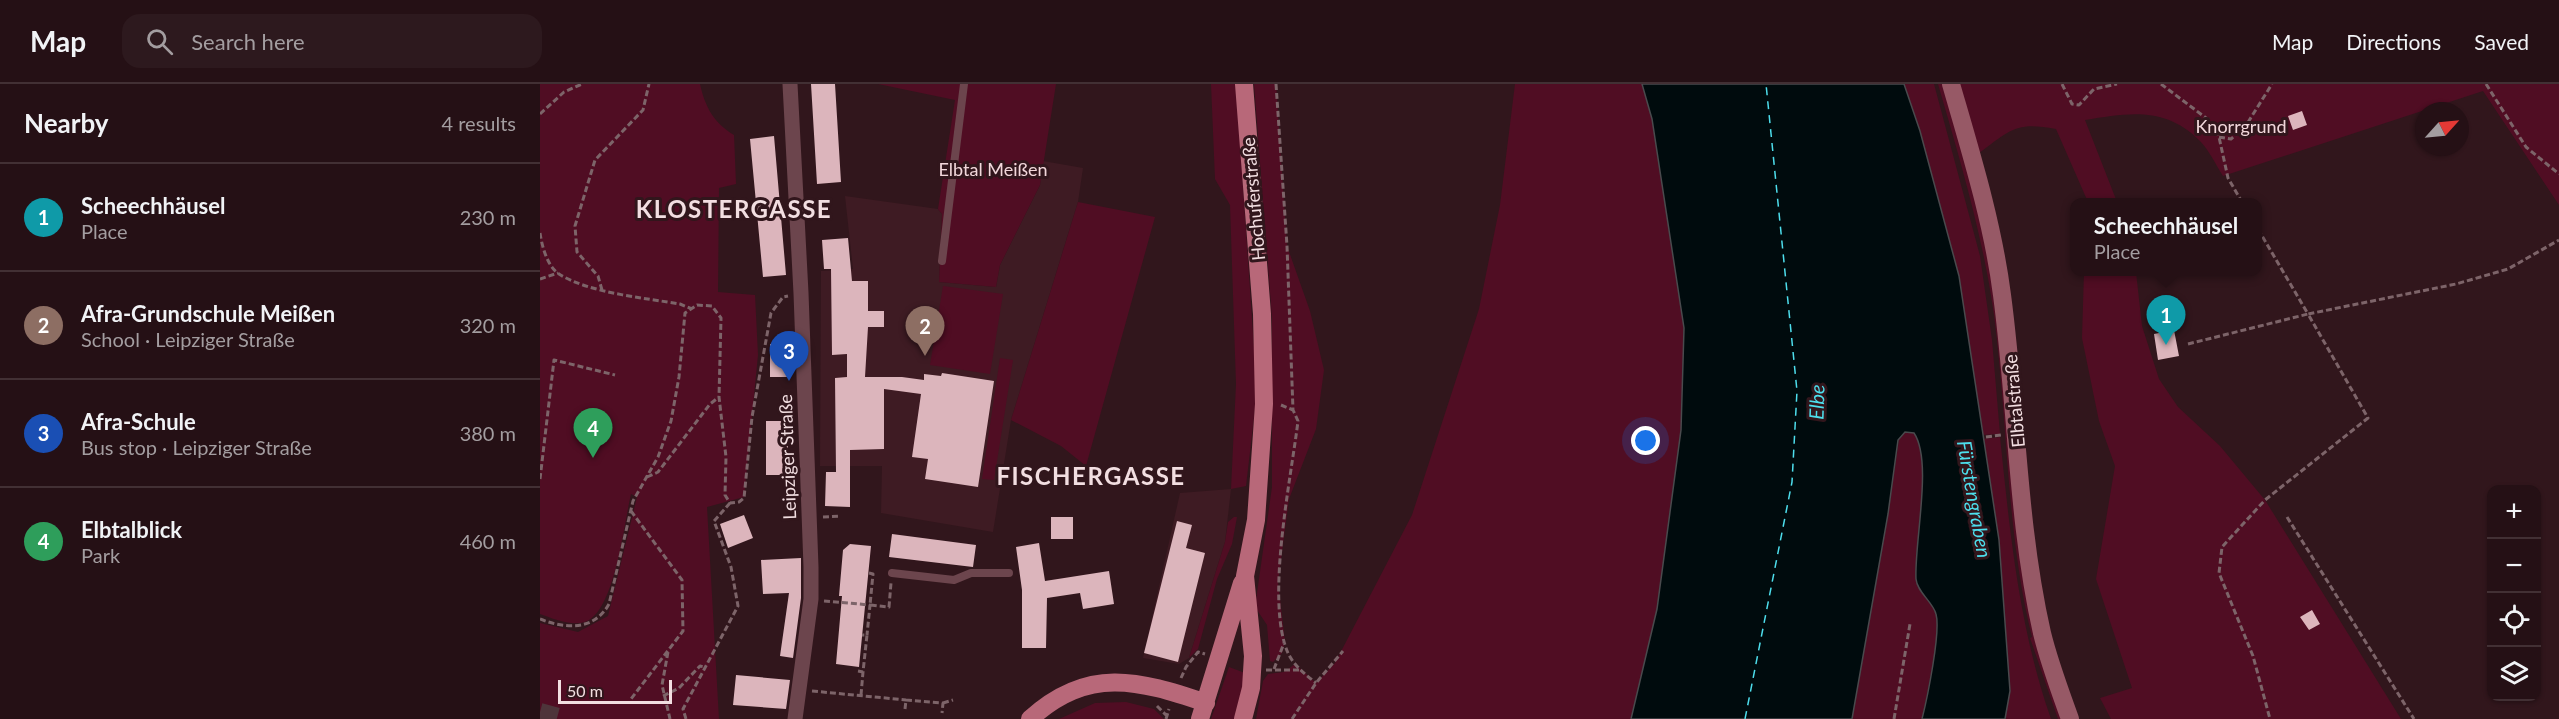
<!DOCTYPE html>
<html lang="en">
<head>
<meta charset="utf-8">
<style>
	:root { --surface:#251015; --page:#2d191e; --text:#f1f3f6; --muted:#a39da0; --line:#423034; --accent:#b45309 }
	body { margin:0; font-family:Lato,sans-serif; background:var(--page); color:var(--text) }
	.controls { position:absolute; right:18px; bottom:18px; display:grid; overflow:hidden; border-radius:12px; box-shadow:0 2px 4px #0004 }
	.controls button { width:54px; height:54px; display:grid; place-items:center; padding:0; border:0; border-bottom:2px solid var(--line); background:var(--surface); color:var(--text); font:30px sans-serif }
	.compass { position:absolute; left:1875px; top:18px; width:54px; height:54px; border-radius:50%; background:var(--surface); box-shadow:0 2px 4px #0004; rotate:63deg }
	.scale { position:absolute; left:18px; bottom:15px; width:114px; box-sizing:border-box; padding-left:6px; border:3px solid #f2dee1; border-top:0; font-size:16px; line-height:21px; white-space:nowrap; color:#f2dee1; -webkit-text-stroke:4px #31161c; paint-order:stroke }
	.you { position:absolute; left:1106px; top:357px; width:21px; height:21px; margin:-15px; border:4px solid #fff; border-radius:50%; background:#1a73e8; box-shadow:0 0 0 9px #1a73e833 }
	.badge { display:grid; place-items:center; width:39px; height:39px; border-radius:50%; background:var(--accent); color:#fff; font-size:20px; font-weight:700 }
	.pin { position:absolute; translate:-50% -50px; filter:drop-shadow(0 2px 3px #0008) }
	.pin::after { content:''; position:absolute; top:32px; width:21px; height:18px; background:inherit; clip-path:polygon(0 0,100% 0,50% 100%) }
	.popup { position:absolute; left:1530px; top:114px; width:192px; height:78px; box-sizing:border-box; display:grid; place-content:center; border-radius:12px; background:var(--surface); filter:drop-shadow(0 2px 4px #0005); font-size:20px; white-space:nowrap; color:var(--muted) }
	.popup b { font-size:22px; color:var(--text) }
	.popup::after { content:''; position:absolute; left:50%; top:100%; margin-left:-12px; border:12px solid transparent; border-top-color:var(--surface) }
	.list { margin:0; padding:0; list-style:none }
	h2 { display:flex; justify-content:space-between; align-items:center; height:78px; margin:0; padding:0 24px; font-size:26px }
	h2 small { font-size:20px; font-weight:400; color:var(--muted) }
	.list li { display:grid; grid-template-columns:39px 1fr auto; gap:18px; align-items:center; box-sizing:border-box; height:108px; padding:0 24px; border-top:2px solid var(--line) }
	.list b { display:block; font-size:22px; white-space:nowrap }
	.list p { margin:0; font-size:20px; white-space:nowrap; color:var(--muted) }
	.list em { font-size:20px; font-style:normal; color:var(--muted) }
	.icon { flex:none; width:33px; height:33px; fill:none; stroke:currentColor; stroke-width:2; stroke-linecap:round; stroke-linejoin:round }
	.map { position:relative; flex:none; width:2019px; height:635px; overflow:hidden }
	header { display:flex; align-items:center; gap:36px; box-sizing:border-box; height:84px; padding:0 30px; background:var(--surface); border-bottom:2px solid var(--line) }
	header strong { font-size:28px }
	nav { display:flex; gap:33px; margin-inline-start:auto; font-size:21px }
	.search { width:420px; height:54px; background:var(--page); display:flex; align-items:center; gap:15px; box-sizing:border-box; padding:0 21px; border-radius:18px; color:var(--muted); font-size:22px }
	main { display:flex }
	aside { flex:1; background:var(--surface) }
	.map>svg:first-child { display:block }
</style>
</head>
<body>
<header>
<strong>Map</strong>
<div class="search"><svg class="icon" aria-label="search" viewBox="0 0 24 24"><circle cx="10" cy="10" r="6"/><path d="M15 15l6 6"/></svg>Search here</div>
<nav><a>Map</a><a>Directions</a><a>Saved</a></nav>
</header>
<main>
<aside>
<h2>Nearby<small>4 results</small></h2>
<ul class="list">
<li><span class="badge" style="background:#0f9aa8">1</span><div><b>Scheechhäusel</b><p>Place</p></div><em>230 m</em></li>
<li><span class="badge" style="background:#8d6e63">2</span><div><b>Afra-Grundschule Meißen</b><p>School · Leipziger Straße</p></div><em>320 m</em></li>
<li><span class="badge" style="background:#1a4fb4">3</span><div><b>Afra-Schule</b><p>Bus stop · Leipziger Straße</p></div><em>380 m</em></li>
<li><span class="badge" style="background:#2e9e5b">4</span><div><b>Elbtalblick</b><p>Park</p></div><em>460 m</em></li>
</ul>
</aside>
<div class="map">
<svg width="2019" height="635" viewBox="0 0 2019 635">
	<rect width="100%" height="100%" fill="#31161c"/>
	<path fill="#3e1b23" d="M 503,77 L 543,84 L 538,118 L 471,336 L 453,448 L 341,429 L 342,382 L 280,382 L 281,187 L 313,185 L 305,112 L 398,125 L 402,130 L 399,198 L 456,203 L 460,181 L 500,101 Z
		M 691,405 L 685,458 L 649,574 L 639,580 L 603,574 L 640,409 Z"/>
	<path fill="#500d23" d="M 0,0 L 160,0 C 165,23 174,39 194,51 L 196,100 L 179,104 L 178,208 L 215,211 L 218,271 L 204,413 L 167,423 L 179,635 L 0,635 L 0,539 L 38,548 L 68,532 L 97,413 L 91,410 C 84,439 75,528 45,538 C 30,542 14,535 0,530 Z
		M 338,0 L 516,0 L 500,101 L 460,181 L 456,203 L 399,198 L 402,130 L 398,125 L 415,16 Z
		M 671,0 L 696,0 L 717,308 L 706,402 L 691,405 L 696,300 L 690,121 L 675,95 Z
		M 714,0 L 736,0 L 747,162 L 770,227 L 784,286 L 776,345 L 749,415 L 738,498 L 745,558 L 742,569 L 733,578 L 730,577 L 727,541 L 715,523 L 732,403 L 732,234 Z
		M 975,0 L 1102,0 L 1112,35 L 1144,244 L 1141,346 L 1117,525 L 1091,635 L 716,635 L 723,597 L 728,590 L 744,588 L 755,580 L 776,599 L 795,579 L 872,431 L 939,225 L 960,121 Z
		M 1364,0 L 1394,0 L 1440,172 L 1452,256 L 1460,350 L 1441,351 L 1419,192 L 1380,47 Z
		M 1398,0 L 1406,0 L 1447,157 L 1478,429 L 1524,635 L 1518,635 L 1490,554 L 1492,553 C 1466,448 1468,338 1454,231 C 1443,152 1420,76 1398,0 Z
		M 1419,0 L 2019,0 L 2019,121 L 1943,7 L 1683,92 C 1676,81 1669,66 1660,57 C 1625,22 1589,29 1545,36 L 1577,118 L 1548,118 L 1516,45 C 1476,37 1470,46 1439,69 Z
		M 538,118 L 615,133 L 546,382 L 521,362 L 471,336 Z
		M 1544,188 L 1596,188 L 1602,242 L 1619,295 L 1638,323 L 1680,362 L 1725,416 L 1861,635 L 1571,635 L 1560,614 L 1592,604 L 1556,495 L 1575,382 L 1559,337 L 1542,254 Z
		M 403,202 L 463,210 L 450,290 L 390,281 Z
		M 460,274 L 473,276 L 454,396 L 442,395 Z
		M 1364,348 L 1374,349 C 1394,378 1373,458 1376,495 C 1377,508 1393,518 1396,531 C 1401,551 1387,608 1383,631 L 1382,635 L 1312,635 L 1348,430 L 1359,356 Z
		M 1460,353 C 1470,449 1479,544 1511,635 L 1465,635 L 1470,606 L 1459,456 L 1442,355 Z
		M 694,433 L 697,433 L 692,460 L 677,495 L 658,565 L 649,574 L 685,458 L 688,438 Z
		M 689,583 L 705,589 L 696,635 L 671,635 Z
		M 586,618 L 614,625 L 624,635 L 519,635 L 555,619 Z"/>
	<path fill="#000b0d" stroke="#494a4d" stroke-width="1.5" d="M 1102,0 L 1364,0 L 1380,47 L 1419,192 L 1459,456 L 1470,607 L 1465,635 L 1382,635 C 1387,615 1401,548 1396,530 C 1393,518 1377,508 1376,495 C 1374,459 1393,377 1374,349 L 1365,348 L 1358,356 L 1348,430 L 1312,635 L 1091,635 L 1117,525 L 1141,346 L 1144,244 L 1112,35 Z"/>
	<g fill="none" stroke-linecap="round" stroke-linejoin="round">
		<path stroke="#4ddeec" stroke-width="1.5" stroke-dasharray="8 6" stroke-linecap="butt" d="M 1205,635 L 1252,398 L 1257,307 L 1226,0"/>
	</g>
	<path fill="#dcb5bc" d="M 271,0 L 295,0 L 301,98 L 277,100 Z
		M 1762,27 L 1767,41 L 1753,46 L 1748,32 Z
		M 234,52 L 246,191 L 223,193 L 210,55 Z
		M 308,154 L 312,197 L 328,197 L 328,227 L 344,227 L 344,243 L 328,243 L 325,293 L 362,293 L 384,296 L 384,290 L 401,292 L 402,289 L 454,297 L 438,403 L 385,395 L 388,375 L 372,373 L 381,310 L 344,305 L 344,365 L 310,366 L 310,423 L 285,422 L 286,388 L 296,388 L 295,294 L 307,293 L 307,270 L 292,271 L 291,185 L 284,185 L 282,156 Z
		M 1634,246 L 1639,272 L 1618,276 L 1614,250 Z
		M 230,260 L 249,260 L 249,293 L 230,293 Z
		M 226,337 L 248,337 L 248,391 L 226,391 Z
		M 204,431 L 213,454 L 188,464 L 180,440 Z
		M 511,433 L 533,433 L 533,455 L 511,455 Z
		M 637,437 L 652,441 L 646,464 L 665,469 L 638,578 L 604,569 Z
		M 352,450 L 436,461 L 433,483 L 349,473 Z
		M 499,459 L 505,497 L 569,487 L 574,520 L 543,525 L 540,509 L 507,514 L 506,564 L 482,564 L 482,506 L 476,463 Z
		M 310,460 L 331,462 L 319,583 L 296,580 L 302,512 L 299,512 L 303,466 Z
		M 261,474 L 261,514 L 253,574 L 240,572 L 249,509 L 223,510 L 221,476 Z
		M 1772,526 L 1780,540 L 1769,546 L 1760,533 Z
		M 196,591 L 250,596 L 246,625 L 193,621 Z"/>
	<g fill="none" stroke-linecap="round" stroke-linejoin="round">
		<path stroke="#4e343a" stroke-width="18" stroke-dasharray="18 9" stroke-linecap="butt" d="M 0,628 L 26,635"/>
		<path stroke="#7d6469" stroke-width="3" stroke-dasharray="6 3" stroke-linecap="butt" d="M 736,0 L 747,162 L 753,326 L 758,337 C 751,395 725,517 748,569 C 754,582 765,590 776,599
			M 1522,0 L 1532,20 L 1539,21 L 1554,5 L 1577,0
			M 1621,0 L 1670,37 L 1679,53 L 1688,94 L 1702,118
			M 1946,0 L 1986,63 L 2019,90
			M 0,30 L 24,8 L 42,0
			M 1679,53 L 1691,55 L 1705,43 L 1732,0
			M 1718,145 L 1768,230 L 1916,200 L 1968,185 L 2019,156
			M 0,149 C 2,162 7,182 19,190 C 49,209 105,214 140,220 L 152,225
			M 0,195 L 18,189
			M 62,206 L 58,192 L 37,168 L 35,142 L 55,76 L 103,26 L 109,0
			M 1648,260 L 1768,230 L 1828,334 L 1725,416 L 1682,463 L 1679,489 L 1713,572 L 1730,635
			M 741,321 L 753,326
			M 1446,353 L 1461,351
			M 107,393 L 118,388 L 170,320 L 179,313
			M 0,395 L 14,276 L 75,291
			M 91,427 L 142,496 L 143,547 L 91,615
			M 283,433 L 301,432
			M 1747,433 L 1874,635
			M 329,489 L 333,490 L 330,521 L 349,523 L 351,499
			M 284,517 L 330,521 L 327,551
			M 0,535 C 25,545 54,547 69,520 L 93,417 L 118,373 L 131,337 L 139,293 L 145,229 L 157,221 L 172,222 L 181,234 L 179,313 L 186,373 L 185,411 L 190,419 L 199,418 L 204,414 L 212,333 L 231,229 L 243,213 L 248,212
			M 128,568 L 122,601 L 130,635
			M 734,585 L 744,559
			M 726,586 L 760,586
			M 318,587 L 323,588 L 327,551 L 322,551
			M 641,594 L 646,583 L 658,568 L 665,570
			M 272,607 L 366,616
			M 321,611 L 323,588
			M 123,612 L 139,604 L 160,582 L 164,583
			M 403,619 L 413,616
			M 617,622 L 626,631
			M 365,625 L 366,616 L 403,619 L 402,629
			M 146,635 L 143,625 L 198,522 L 191,483 L 174,437 L 190,419
			M 626,635 L 629,625
			M 752,635 L 776,599 L 803,567
			M 1354,635 L 1370,540"/>
		<path stroke="#6c454d" stroke-width="8" d="M 402,177 L 424,0
			M 352,489 L 414,496 L 431,489 L 469,489"/>
		<path stroke="#6c454d" stroke-width="15" d="M 250,0 L 261,209 L 271,483 L 271,515 L 255,635"/>
		<path stroke="#975966" stroke-width="18" d="M 1411,0 C 1431,69 1453,140 1462,211 C 1477,323 1477,439 1502,549 C 1509,578 1520,607 1530,635"/>
		<path stroke="#b86879" stroke-width="18" d="M 490,635 C 548,582 598,596 666,619
			M 660,635 L 702,499
			M 703,635 L 711,604 L 713,572 L 705,492 L 716,436 L 724,320 L 722,230 L 704,0"/>
	</g>
	<g text-anchor="middle" dominant-baseline="central" stroke-width="6" stroke-linejoin="round" paint-order="stroke">
		<g font-size="18" fill="#f2d7db" stroke="#31161c">
			<text x="1701" y="42">Knorrgrund</text>
			<text x="453" y="85">Elbtal Meißen</text>
		</g>
		<g font-size="18" fill="#f2dee1" stroke="#31161c">
			<text transform="translate(713 115) rotate(-95)">Hochuferstraße</text>
			<text transform="translate(1474 317) rotate(-95)">Elbtalstraße</text>
			<text transform="translate(247 373) rotate(-92)">Leipziger Straße</text>
		</g>
		<g font-size="20" font-style="italic" fill="#4ddeec" stroke="#31161c">
			<text transform="translate(1276 318) rotate(-88)">Elbe</text>
			<text transform="translate(1435 415) rotate(80)">Fürstengraben</text>
		</g>
		<g font-size="24" font-weight="bold" letter-spacing="1.5" fill="#f2dee1" stroke="#31161c">
			<text x="194" y="124">KLOSTERGASSE</text>
			<text x="551" y="391">FISCHERGASSE</text>
		</g>
	</g>
</svg>
<div class="controls">
<button>+</button>
<button>−</button>
<button><svg class="icon" aria-label="locate" viewBox="0 0 24 24"><circle cx="12" cy="12" r="6"/><path d="M12 2v4M12 18v4M2 12h4M18 12h4"/></svg></button>
<button><svg class="icon" aria-label="layers" viewBox="0 0 24 24"><path d="M12 4l9 5-9 5-9-5zM3 14l9 5 9-5"/></svg></button>
</div>
<svg class="compass" viewBox="-18 -18 36 36"><path d="M0-13l5 13h-10z" fill="#e53935"/><path d="M0 13l5-13h-10z" fill="#a39da0"/></svg>
<div class="scale">50 m</div>
<div class="you"></div>
<div class="pin badge" style="left:1626px;top:261px;background:#0f9aa8">1</div>
<div class="popup"><b>Scheechhäusel</b>Place</div>
<div class="pin badge" style="left:385px;top:272px;background:#8d6e63">2</div>
<div class="pin badge" style="left:249px;top:297px;background:#1a4fb4">3</div>
<div class="pin badge" style="left:53px;top:374px;background:#2e9e5b">4</div>
</div>
</main>
</body>
</html>
